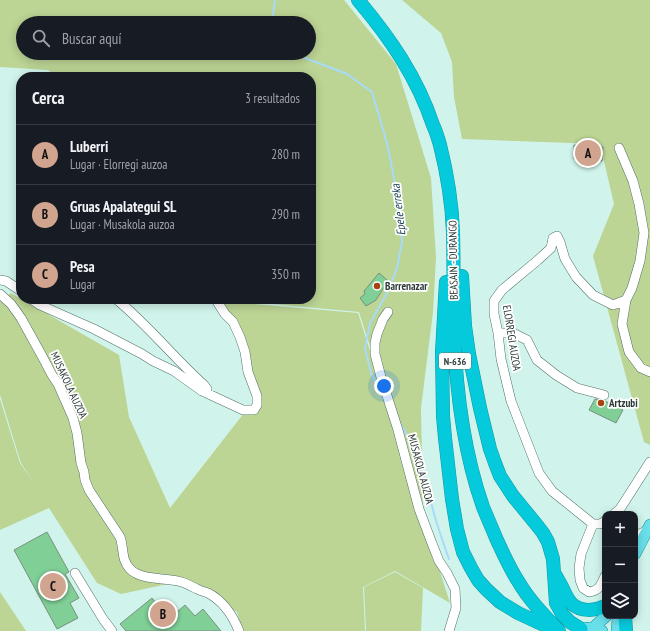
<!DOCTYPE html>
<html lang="es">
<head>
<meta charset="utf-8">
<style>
	:root { --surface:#171b24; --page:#242831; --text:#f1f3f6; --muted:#9ea1a6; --line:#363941; --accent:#d0a48e }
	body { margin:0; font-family:"PT Sans Narrow",sans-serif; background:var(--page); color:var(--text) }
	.controls { position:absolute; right:12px; bottom:12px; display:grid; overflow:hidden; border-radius:8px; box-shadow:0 2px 10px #0003 }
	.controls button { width:36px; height:36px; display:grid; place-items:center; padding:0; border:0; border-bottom:1px solid var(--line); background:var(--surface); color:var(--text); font:20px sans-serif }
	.you { position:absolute; left:384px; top:386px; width:14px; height:14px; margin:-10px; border:3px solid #fff; border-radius:50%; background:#1a73e8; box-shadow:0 0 0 6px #1a73e833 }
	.badge { display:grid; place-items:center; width:26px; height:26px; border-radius:50%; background:var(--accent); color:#111; font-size:13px; font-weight:700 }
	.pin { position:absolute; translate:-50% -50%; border:2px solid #fff; box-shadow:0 1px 4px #0006 }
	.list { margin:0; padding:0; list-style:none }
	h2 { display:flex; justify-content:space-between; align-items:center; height:52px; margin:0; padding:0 16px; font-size:17px }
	h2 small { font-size:13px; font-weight:400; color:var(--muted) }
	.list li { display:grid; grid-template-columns:26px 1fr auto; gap:12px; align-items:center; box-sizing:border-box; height:60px; padding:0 16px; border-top:1px solid var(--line) }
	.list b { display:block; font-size:15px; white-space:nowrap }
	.list p { margin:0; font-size:13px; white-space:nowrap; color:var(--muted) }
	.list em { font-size:13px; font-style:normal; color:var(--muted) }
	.icon { flex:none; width:22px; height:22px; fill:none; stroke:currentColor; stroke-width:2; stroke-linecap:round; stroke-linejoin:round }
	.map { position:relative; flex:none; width:650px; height:631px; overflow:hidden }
	.search { position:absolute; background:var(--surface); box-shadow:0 2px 10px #0003; left:16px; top:16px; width:300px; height:44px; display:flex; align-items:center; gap:10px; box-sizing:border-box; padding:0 14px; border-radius:22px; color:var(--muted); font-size:15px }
	.panel { position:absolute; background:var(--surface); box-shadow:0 2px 10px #0003; left:16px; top:72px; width:300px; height:232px; border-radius:16px }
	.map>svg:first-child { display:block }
</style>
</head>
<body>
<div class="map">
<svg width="650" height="631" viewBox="0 0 650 631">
	<rect width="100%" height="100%" fill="#d0f4eb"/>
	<path fill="#bcd494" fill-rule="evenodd" d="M 0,0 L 344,0 L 396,64 L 431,178 L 436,257 L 433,312 L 421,408 L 423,514 L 359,312 L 219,299 L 311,299 L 311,77 L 57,77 L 48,70 L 0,67 ZM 23,23 L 309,23 L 309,53 L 23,53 Z
		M 402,0 L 650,0 L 650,445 L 644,442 L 593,256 L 614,204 L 600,144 L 462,139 L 454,97 L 452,62 L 441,33 Z
		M 11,293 L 119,355 L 129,417 L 170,508 L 244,413 L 262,405 L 221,301 L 358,313 L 450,603 L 395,571 L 363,587 L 365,631 L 242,631 L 237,612 L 177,582 L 121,594 L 97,583 L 49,508 L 0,530 L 0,399 L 20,463 L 34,483 L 21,463 L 0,395 L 0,300 Z
		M 395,572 L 423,588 L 421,631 L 366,631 L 364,587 Z
		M 0,592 L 26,631 L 0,631 Z"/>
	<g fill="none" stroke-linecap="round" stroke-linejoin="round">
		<path stroke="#a7dbf9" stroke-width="2" d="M 274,23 L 273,14 L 275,0
			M 296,53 L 297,55 L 347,74 L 372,92 L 387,143 L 396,188 L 402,242 L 397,268 L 386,295 L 370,323 L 365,348 L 371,373 L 384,400
			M 400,423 C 420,454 427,490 437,524 C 441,536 445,548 449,559"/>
	</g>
	<path fill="#7fcf96" stroke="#79917e" d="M 574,145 L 603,147 L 602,161 L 574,159 Z
		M 379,273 L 388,281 L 376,300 L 366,306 L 360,298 L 365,294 L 364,291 Z
		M 595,399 L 605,401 L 623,410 L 616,423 L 589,410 Z
		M 47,532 L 69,572 L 65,574 L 79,598 L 70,603 L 78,618 L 57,629 L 14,550 Z
		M 152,598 L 160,608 L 169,601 L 177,612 L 185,605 L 195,616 L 203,609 L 221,631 L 126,631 L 120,624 Z"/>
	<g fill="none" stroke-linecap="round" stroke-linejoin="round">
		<g stroke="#507069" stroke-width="10">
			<path id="minor" d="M 0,280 L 6,281 L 21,291
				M 0,294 L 11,304 L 21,318 L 42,356 L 52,375 L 58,384 L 73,418 L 77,433 L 81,463 L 84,472 L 85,480 L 89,490 L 120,537 C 124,547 121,560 130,569 C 140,579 158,578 171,580 C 182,581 187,584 197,589 C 201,591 205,592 208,593 C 223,601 233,616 239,631
				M 31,299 L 40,305 L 94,329 L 142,354 L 153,361 L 174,371 L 202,391 L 243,410 L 254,410 L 257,405 L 257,396 L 248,372 L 245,352 L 240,337 L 233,322 L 225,314 L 218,303 L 216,299
				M 116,299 C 148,325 174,358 204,385 L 207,389
				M 626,300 L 622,324 L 629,352 L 641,368 L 650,372
				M 388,312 L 383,319 L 377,334 L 375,343 L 375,354 L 381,377 L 398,430 L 419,509 L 433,546 L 439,561 L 447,573 L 455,589 L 456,608 L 449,631
				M 498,333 L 513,333 L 527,340 L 537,360 L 556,375 L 577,388 L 604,395
				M 614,514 L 620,509 L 650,462
				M 605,521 L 600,524 L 593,524 L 581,554 L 579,568 L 580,580 L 583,588 L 589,592 C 599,591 601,585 605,576
				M 593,524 L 552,491 L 539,473 L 511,401 L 501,359 L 498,333 L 494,314 L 494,301 L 502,290 L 538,260 L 551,248 L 553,238 L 557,236 L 560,242 L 565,259 L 576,277 L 593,295 L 613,305 L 626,300 L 632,288 L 640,261 L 644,233 L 639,204 L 633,181 L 619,148
				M 635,536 L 646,531
				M 75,573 L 103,619 L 112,631"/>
		</g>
		<g stroke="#1398a2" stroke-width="12">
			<path id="major" d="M 635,554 L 650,525
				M 593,628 L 606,616
				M 577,631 C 585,627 593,627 602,631
				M 617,631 L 618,616"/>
		</g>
		<g stroke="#1398a2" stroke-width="14">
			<path id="highway" d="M 358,0 C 390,38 417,77 433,125 C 436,131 438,138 440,145 C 447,173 452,203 453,232 C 454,265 453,299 454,332 C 456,391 463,450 483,507 C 487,517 492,528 496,538 C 503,553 509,567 518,581 C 529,600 544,615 559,631
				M 462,276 L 465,326 L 469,354 L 480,408 L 490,449 L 495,463 L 500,476 L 513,496 L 536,524 L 543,533 L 548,542 L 553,559 L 556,603 L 562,614 L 570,622 L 581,629
				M 446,282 L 442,352 L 443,416 L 445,438 L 452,499 L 457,529 L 463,552 L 471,568 L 478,580 L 486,589 L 500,602 L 518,613 L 544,625 L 552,630
				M 556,576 C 558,580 560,583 562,587 C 565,593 567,599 572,604 C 581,612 595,611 605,606
				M 625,616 L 626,631"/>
		</g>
		<use href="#minor" stroke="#fff" stroke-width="9"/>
		<use href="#major" stroke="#69dfea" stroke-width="11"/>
		<use href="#highway" stroke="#05cadc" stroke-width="13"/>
	</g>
	<g fill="#a8440f" stroke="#fff" stroke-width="1.5">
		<circle cx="377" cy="286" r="4"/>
		<circle cx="601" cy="403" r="4"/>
	</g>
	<g text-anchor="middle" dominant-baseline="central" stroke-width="3.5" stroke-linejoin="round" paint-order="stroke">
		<rect fill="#fff" stroke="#6b7573" stroke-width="1" x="439" y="353" width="32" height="16" rx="3"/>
		<g font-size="10" font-weight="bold" fill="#2c3a37">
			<text x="455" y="361">N-636</text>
		</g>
		<g font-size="11" fill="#2c3a37" stroke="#fff">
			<text transform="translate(453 260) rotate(-91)">BEASAIN - DURANGO</text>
			<text transform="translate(512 338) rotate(81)">ELORREGI AUZOA</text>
			<text transform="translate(69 385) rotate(65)">MUSAKOLA AUZOA</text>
			<text transform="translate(421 469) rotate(75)">MUSAKOLA AUZOA</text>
		</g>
		<g font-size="11" font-weight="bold" fill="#2c3a37" stroke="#fff" text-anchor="start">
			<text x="385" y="286">Barrenazar</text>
			<text x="609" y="403">Artzubi</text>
		</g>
		<g font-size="12" font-style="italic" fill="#143d51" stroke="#fff">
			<text transform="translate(398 210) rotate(-97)">Epele erreka</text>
		</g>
	</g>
</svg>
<div class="controls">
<button>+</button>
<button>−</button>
<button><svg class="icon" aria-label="layers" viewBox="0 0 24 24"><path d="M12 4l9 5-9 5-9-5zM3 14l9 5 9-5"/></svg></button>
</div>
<div class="you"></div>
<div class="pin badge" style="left:588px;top:153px">A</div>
<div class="pin badge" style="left:163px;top:614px">B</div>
<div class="pin badge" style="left:53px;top:586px">C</div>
<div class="search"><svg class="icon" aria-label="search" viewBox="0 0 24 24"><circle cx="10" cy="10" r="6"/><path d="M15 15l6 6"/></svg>Buscar aquí</div>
<section class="panel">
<h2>Cerca<small>3 resultados</small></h2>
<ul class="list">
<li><span class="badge">A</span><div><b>Luberri</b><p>Lugar · Elorregi auzoa</p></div><em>280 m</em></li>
<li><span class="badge">B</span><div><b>Gruas Apalategui SL</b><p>Lugar · Musakola auzoa</p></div><em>290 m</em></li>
<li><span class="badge">C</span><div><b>Pesa</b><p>Lugar</p></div><em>350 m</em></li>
</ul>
</section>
</div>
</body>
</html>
